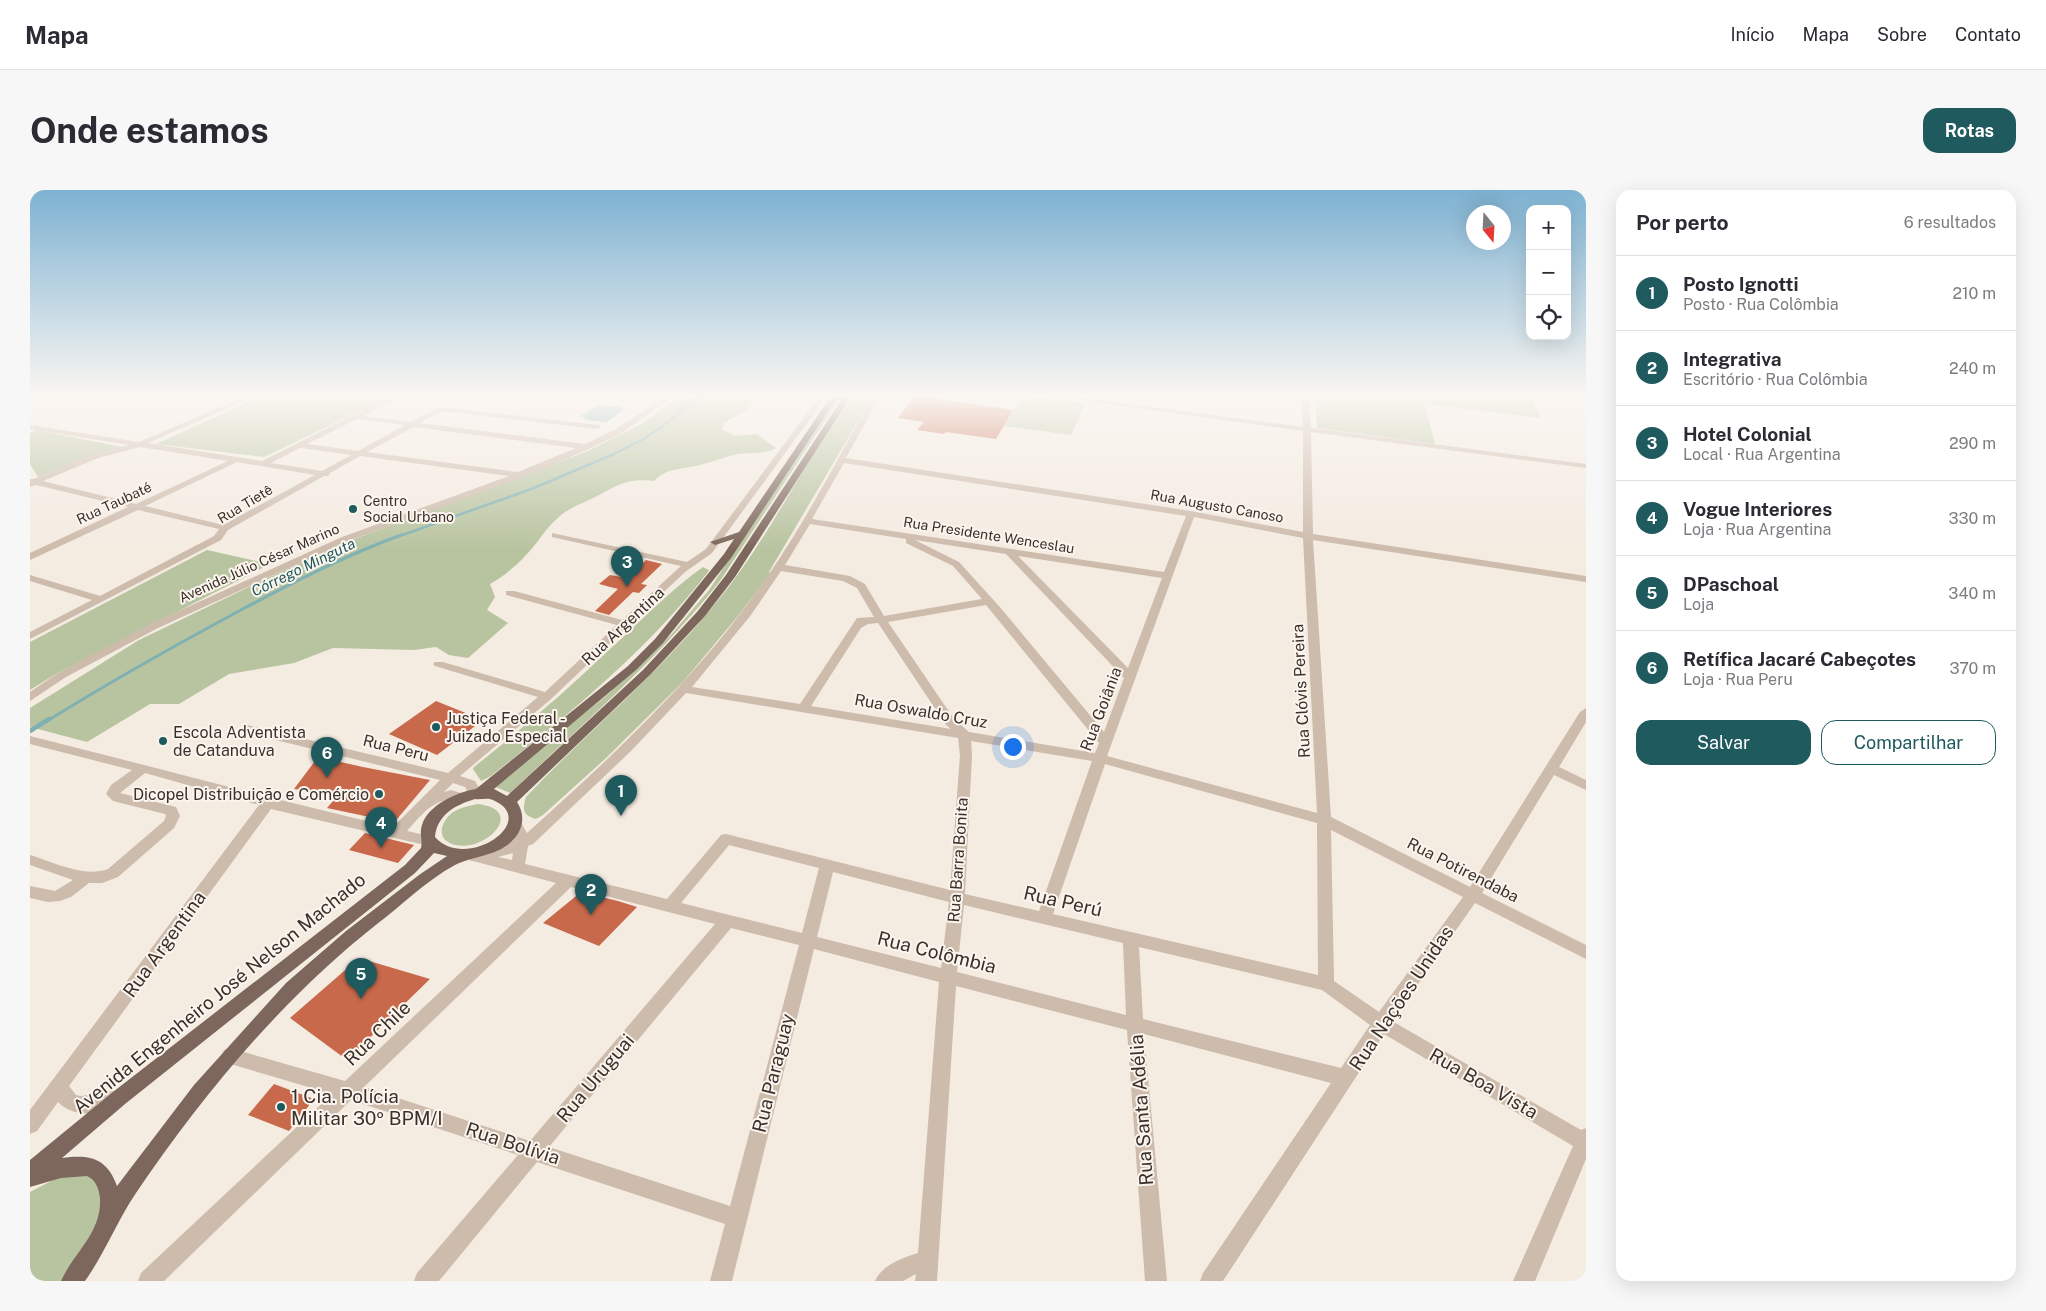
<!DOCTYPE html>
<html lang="pt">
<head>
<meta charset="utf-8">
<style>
	:root { --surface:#fff; --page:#f7f7f7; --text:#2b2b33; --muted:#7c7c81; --line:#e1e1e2; --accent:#1f5a5e }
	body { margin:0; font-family:"Public Sans",sans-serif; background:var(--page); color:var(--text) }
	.controls { position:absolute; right:15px; top:15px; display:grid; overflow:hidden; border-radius:10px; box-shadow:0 5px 20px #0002 }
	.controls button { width:45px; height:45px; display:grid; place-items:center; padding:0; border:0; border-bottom:1px solid var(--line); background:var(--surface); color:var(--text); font:25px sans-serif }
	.compass { position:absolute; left:1436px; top:15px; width:45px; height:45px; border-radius:50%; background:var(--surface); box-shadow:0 5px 20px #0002; rotate:162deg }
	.you { position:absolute; left:982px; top:556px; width:18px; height:18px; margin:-12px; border:4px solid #fff; border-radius:50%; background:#1a73e8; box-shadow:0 0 0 8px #1a73e833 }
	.badge { display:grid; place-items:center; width:32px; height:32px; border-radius:50%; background:var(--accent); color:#fff; font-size:16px; font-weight:700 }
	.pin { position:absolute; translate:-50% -41px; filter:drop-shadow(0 1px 2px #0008) }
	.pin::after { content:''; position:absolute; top:26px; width:18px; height:15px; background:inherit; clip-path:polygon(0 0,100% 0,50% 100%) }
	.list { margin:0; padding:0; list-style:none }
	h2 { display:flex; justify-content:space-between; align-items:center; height:65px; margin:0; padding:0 20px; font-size:21px }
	h2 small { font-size:16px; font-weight:400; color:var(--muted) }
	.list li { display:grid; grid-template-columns:32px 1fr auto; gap:15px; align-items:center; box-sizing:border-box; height:75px; padding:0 20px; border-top:1px solid var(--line) }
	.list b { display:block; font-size:19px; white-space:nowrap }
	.list p { margin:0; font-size:16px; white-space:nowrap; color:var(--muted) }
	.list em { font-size:16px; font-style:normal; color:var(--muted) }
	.actions { display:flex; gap:10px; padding:15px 20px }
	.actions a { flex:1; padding:11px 0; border:1px solid var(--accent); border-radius:15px; text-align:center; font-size:18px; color:var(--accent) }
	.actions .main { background:var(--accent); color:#fff }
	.icon { flex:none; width:28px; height:28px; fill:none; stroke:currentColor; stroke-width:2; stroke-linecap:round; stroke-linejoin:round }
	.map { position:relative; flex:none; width:1556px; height:1091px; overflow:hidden; border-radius:15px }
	header { display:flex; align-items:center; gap:30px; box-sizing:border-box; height:70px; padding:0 25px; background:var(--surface); border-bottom:1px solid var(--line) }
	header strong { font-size:24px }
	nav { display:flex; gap:28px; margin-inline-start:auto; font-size:18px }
	.intro { display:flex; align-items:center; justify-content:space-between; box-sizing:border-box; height:120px; padding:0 30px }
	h1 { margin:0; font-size:35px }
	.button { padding:12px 22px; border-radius:15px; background:var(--accent); color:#fff; font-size:18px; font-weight:700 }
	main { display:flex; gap:30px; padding:0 30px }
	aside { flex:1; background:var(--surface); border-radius:15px; box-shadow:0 5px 20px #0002 }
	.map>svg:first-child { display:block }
</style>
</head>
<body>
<header>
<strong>Mapa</strong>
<nav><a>Início</a><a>Mapa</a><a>Sobre</a><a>Contato</a></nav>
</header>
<div class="intro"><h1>Onde estamos</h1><a class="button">Rotas</a></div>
<main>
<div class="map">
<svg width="1556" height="1091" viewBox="0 0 1556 1091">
	<rect width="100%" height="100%" fill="#f4ebe1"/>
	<path fill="#b8c4a0" d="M 232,206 L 349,206 L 359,207 L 234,267 L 126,254 Z
		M 650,206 L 729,206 L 717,220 L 694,233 L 692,240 L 706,246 L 727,244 L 746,258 C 734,265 721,262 708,264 C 697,266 685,271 674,274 C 658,279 636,277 624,291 C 600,288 589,294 569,305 C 555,313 541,316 529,327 C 519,335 512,346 504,356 C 493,370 476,385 460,394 L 465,407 L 457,420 L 478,433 L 438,468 L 419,465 L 406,457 L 384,460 L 303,458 L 264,473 L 199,484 L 149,514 L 120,514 L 57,552 L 0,537 L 0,518 L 109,450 L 221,396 L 311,354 L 558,261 L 613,233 Z
		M 807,206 L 811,206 L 690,391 C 628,469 552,535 480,603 L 463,596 L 576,506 L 640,446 L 679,400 Z
		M 822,206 L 843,206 L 739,382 L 740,384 L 708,426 L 653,492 L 575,569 L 513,625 L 506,629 C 493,625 492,620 496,607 C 559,540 631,482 689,409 C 740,347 774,271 822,206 Z
		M 992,206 L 1056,213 L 1041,245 L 974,236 Z
		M 1285,206 L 1500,206 L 1511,228 L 1395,214 L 1405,254 L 1287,238 Z
		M 7,240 L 92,257 L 64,264 L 8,287 L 0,274 L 0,243 Z
		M 177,360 L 240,374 L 26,484 L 0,500 L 0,452 Z
		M 673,377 L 679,380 L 678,382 C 617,461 539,524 461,586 L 451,591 L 443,579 L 444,577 C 491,540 536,501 579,460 C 610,432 639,401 673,377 Z
		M 447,614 C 497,619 457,662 425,655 C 404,650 411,629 425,621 C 432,617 440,616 447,614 Z
		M 53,984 L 66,989 L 76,1024 L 34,1091 L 0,1091 L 0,1002 L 31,986 Z"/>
	<path fill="#7fb0b2" d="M 568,215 L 590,217 L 593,220 L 577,232 L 557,230 L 551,226 Z"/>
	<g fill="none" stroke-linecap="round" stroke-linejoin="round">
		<path stroke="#7fb0b2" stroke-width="2.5" d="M 367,347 L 504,298 L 584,264 L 612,250 L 634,235 L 669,206"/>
		<path stroke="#7fb0b2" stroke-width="3" d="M 17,531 C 80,492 144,456 209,421 C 262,393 314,366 371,345"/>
		<path stroke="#7fb0b2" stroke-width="4.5" d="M 0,541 L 19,529"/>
	</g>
	<path fill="#c8694b" d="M 885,206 L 929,212 L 983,220 L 966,249 L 916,242 L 914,244 L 887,240 L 894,232 L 868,228 Z
		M 616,370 L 632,374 L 611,394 L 617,395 L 609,403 L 603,402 L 579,425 L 565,421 L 588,399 L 569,394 L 580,385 L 597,388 Z
		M 406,511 L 453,530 L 407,565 L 359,544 Z
		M 288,567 L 333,577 L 400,590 L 362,635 L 346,631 L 349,629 L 297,618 L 308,605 L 264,599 Z
		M 335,643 L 351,647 L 384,655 L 368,673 L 319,660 Z
		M 551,702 L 588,711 L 607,717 L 569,756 L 513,733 Z
		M 329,768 L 400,789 L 317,870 L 260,828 Z
		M 244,894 L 284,909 L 259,941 L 218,925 Z"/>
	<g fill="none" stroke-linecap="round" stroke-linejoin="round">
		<path fill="#cdbbac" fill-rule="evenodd" d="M 216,206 L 226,206 L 118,253 L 232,271 L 361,206 L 370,206 L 334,226 L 381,232 L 410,217 L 570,235 L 571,237 L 567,239 L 411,221 L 390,233 L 555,254 L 584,240 L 636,206 L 644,206 L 590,244 L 559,259 L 494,287 L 318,351 L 128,438 L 36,487 L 0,511 L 0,502 L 28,483 L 120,434 L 312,347 L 479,286 L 330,266 L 300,283 L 299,286 L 294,286 L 198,340 L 191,350 L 0,449 L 0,442 L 62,410 L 0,391 L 0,385 L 70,406 L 184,346 L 189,339 L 108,320 L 0,370 L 0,363 L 98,317 L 6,295 L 0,297 L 0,289 L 4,289 L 62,264 L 99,255 L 0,239 L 0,235 L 109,252 ZM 327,229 L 375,235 L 328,261 L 277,254 ZM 384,237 L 546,258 L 488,282 L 337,262 ZM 110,257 L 198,271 L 106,314 L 13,291 L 68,268 ZM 270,258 L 271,258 L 321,265 L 292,281 L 241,273 ZM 207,272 L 285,285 L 193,335 L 115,316 Z
			M 790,206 L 797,206 L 682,363 L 655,382 L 521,509 L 430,586 L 445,591 L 453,605 L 451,608 L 441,608 L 435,597 L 423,593 L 414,602 L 421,600 L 438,605 L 440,608 L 438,611 C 432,613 428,610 422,610 C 402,609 389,628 377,641 L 404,647 L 406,651 L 404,655 L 399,656 L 241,619 L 39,896 L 46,905 L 51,906 L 83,901 L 89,904 L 92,910 L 89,916 C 70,924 44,929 28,912 L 7,941 L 0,944 L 0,920 L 229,615 L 115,583 L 90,603 L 146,617 L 150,626 L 144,638 L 88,687 L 72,693 L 59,693 L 41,707 L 30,711 L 18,712 L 0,708 L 0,696 L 25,701 L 43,690 L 0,675 L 0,665 C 24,672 53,688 78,679 L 134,631 L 136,626 L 135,624 L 83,611 L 76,604 L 81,595 L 102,580 L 0,554 L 0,546 C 121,576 241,609 363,637 L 410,590 L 213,542 L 211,539 L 213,536 L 217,535 L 418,583 L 508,507 L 405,476 L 403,474 L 405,472 L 413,472 L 515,502 L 587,435 L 476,405 L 476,401 L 484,401 L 592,430 L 651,376 L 522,347 L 522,343 L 657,372 L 676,359 Z
			M 843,206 L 850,206 L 816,268 L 1161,321 L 1273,342 L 1273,241 L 1019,206 L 1040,206 L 1273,237 L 1271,206 L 1279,206 L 1281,238 L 1556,274 L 1556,278 L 1281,242 L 1283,344 L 1556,386 L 1556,392 L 1283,350 L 1301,627 L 1440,697 L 1550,522 L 1556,518 L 1556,532 L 1529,577 L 1556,590 L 1556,600 L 1524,585 L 1452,703 L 1556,755 L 1556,769 L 1445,713 L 1362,831 L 1551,940 L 1556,938 L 1556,969 L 1505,1091 L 1483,1091 L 1543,956 L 1354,844 L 1193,1091 L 1170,1091 L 1173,1083 L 1301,893 L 1114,844 L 1137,1091 L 1115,1091 L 1097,840 L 926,796 L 907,1091 L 885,1091 L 886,1084 L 873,1091 L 845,1091 C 852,1075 872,1068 888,1063 L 909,792 L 784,759 L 702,1091 L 680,1091 L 695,1034 L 507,972 L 409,1091 L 384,1091 L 387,1083 L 488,965 L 321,910 L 134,1091 L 108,1091 L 111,1083 L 302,904 L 194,872 L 191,866 L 194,860 L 200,858 L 315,891 L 526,693 L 439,670 L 434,669 L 432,665 L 434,661 L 444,661 L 450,658 L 472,656 L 484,650 L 478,635 L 480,631 L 490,631 L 497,643 C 585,564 672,483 739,384 C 777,329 809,266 843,206 ZM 814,273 L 1156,326 L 1134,382 L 782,329 ZM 1164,327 L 1273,348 L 1287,623 L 1077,566 ZM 780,334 L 876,349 L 876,353 L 923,376 L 952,409 L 854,426 L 835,394 L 820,386 L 755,375 ZM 885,350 L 976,364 L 1094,488 L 1074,542 L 969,416 L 929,372 ZM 988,366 L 1132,388 L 1098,478 ZM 751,381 L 813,391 L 827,398 L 844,427 L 827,428 L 770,514 L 662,497 L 721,425 ZM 956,415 L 1069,553 L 1065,563 L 939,542 L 924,529 L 858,432 ZM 848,433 L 916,535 L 921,539 L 781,516 L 831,438 L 838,434 ZM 656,503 L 928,548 L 930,565 L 920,700 L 696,644 L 691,645 L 637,709 L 495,674 L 498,656 L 503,654 L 601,561 ZM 941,551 L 1062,571 L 1009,721 L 935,704 L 942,565 ZM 1075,574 L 1287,633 L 1288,785 L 1023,724 ZM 1301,640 L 1433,707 L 1349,822 L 1304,791 ZM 699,655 L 789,678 L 772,743 L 651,713 ZM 483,663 L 482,670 L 468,667 ZM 803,682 L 919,712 L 911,778 L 787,747 ZM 541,697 L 685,734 L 500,951 L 334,897 ZM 934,715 L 1093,753 L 1096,825 L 927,782 ZM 701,738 L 769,755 L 700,1016 L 519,957 ZM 1109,757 L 1292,800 L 1340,835 L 1311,878 L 1113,829 Z"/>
		<path fill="#7d675c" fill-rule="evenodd" d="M 801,206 L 808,206 L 701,368 L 633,453 L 606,480 L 464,599 L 477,606 L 613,480 L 667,422 L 696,385 L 814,206 L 821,206 L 705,387 L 675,426 L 621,484 L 487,612 C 496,626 493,641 481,652 C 466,666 442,666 425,675 C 397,690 372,715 347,734 C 252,809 174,903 106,1003 C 87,1031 75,1063 55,1091 L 31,1091 C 44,1062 72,1043 70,1008 C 69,999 66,990 57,986 L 31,988 L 0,997 L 0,970 L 83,902 L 375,675 L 391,658 C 393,650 389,644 392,635 C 398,615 427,602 446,599 L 598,476 L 625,449 L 694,364 L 704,349 L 685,355 L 680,352 L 709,342 ZM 445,609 C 451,610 457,607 463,610 C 511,631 436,682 405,647 C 407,625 425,615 445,609 ZM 404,663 L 417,666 L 389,685 L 316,741 L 256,793 L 164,895 L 87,996 C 77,968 60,964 32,968 L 95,914 L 385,683 Z"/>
	</g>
	<linearGradient id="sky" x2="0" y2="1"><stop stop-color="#7eb2d2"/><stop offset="0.57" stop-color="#faf6f2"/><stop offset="1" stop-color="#faf6f2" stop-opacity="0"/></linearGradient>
	<rect width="1556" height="359" fill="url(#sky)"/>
	<g fill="#1f5a5e" stroke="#fbf5ee" stroke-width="2">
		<circle cx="323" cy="319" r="5"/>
		<circle cx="406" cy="537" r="5"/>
		<circle cx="133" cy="551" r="5"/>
		<circle cx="349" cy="604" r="5"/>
		<circle cx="251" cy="917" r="5"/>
	</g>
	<g text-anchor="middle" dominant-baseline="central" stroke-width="4" stroke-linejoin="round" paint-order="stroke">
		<g font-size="14" fill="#3b302b" stroke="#fbf5ee" text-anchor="start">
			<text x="333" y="311">Centro<tspan x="333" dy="16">Social Urbano</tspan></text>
		</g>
		<g font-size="14" fill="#3b302b" stroke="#fbf5ee">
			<text transform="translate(84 313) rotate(-25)">Rua Taubaté</text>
			<text transform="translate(215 314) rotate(-31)">Rua Tietê</text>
			<text transform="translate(1187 316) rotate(10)">Rua Augusto Canoso</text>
			<text transform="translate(959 345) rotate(9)">Rua Presidente Wenceslau</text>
			<text transform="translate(229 373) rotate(-24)">Avenida Júlio César Marino</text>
		</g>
		<g font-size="15" font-style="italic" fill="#1f5a5e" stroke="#fbf5ee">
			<text transform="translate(273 377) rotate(-26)">Córrego Minguta</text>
		</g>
		<g font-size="16" fill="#3b302b" stroke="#fbf5ee">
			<text transform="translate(593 436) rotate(-43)">Rua Argentina</text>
			<text transform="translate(1271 501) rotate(-93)">Rua Clóvis Pereira</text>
			<text transform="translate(1071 519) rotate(-69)">Rua Goiânia</text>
			<text transform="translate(891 521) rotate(10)">Rua Oswaldo Cruz</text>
			<text transform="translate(366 558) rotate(14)">Rua Peru</text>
			<text transform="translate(928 670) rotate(-86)">Rua Barra Bonita</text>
			<text transform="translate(1433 680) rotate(27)">Rua Potirendaba</text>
		</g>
		<g font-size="16" fill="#3b302b" stroke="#fbf5ee" text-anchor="start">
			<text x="416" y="528">Justiça Federal -<tspan x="416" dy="18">Juizado Especial</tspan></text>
			<text x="143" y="542">Escola Adventista<tspan x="143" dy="18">de Catanduva</tspan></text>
			<text x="339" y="604" text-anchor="end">Dicopel Distribuição e Comércio</text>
		</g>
		<g font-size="19" fill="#3b302b" stroke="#fbf5ee">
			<text transform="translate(1033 711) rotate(13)">Rua Perú</text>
			<text transform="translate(134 754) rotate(-54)">Rua Argentina</text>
			<text transform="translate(907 762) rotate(14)">Rua Colômbia</text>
			<text transform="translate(189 803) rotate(-39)">Avenida Engenheiro José Nelson Machado</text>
			<text transform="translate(1371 808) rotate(-56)">Rua Nações Unidas</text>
			<text transform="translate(347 843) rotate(-44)">Rua Chile</text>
			<text transform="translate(743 883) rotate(-76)">Rua Paraguay</text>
			<text transform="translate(565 888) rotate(-50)">Rua Uruguai</text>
			<text transform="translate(1454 893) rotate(30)">Rua Boa Vista</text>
			<text transform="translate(1111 920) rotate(-94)">Rua Santa Adélia</text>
			<text transform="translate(483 953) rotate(18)">Rua Bolívia</text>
		</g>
		<g font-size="19" fill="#3b302b" stroke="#fbf5ee" text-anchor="start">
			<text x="261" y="906">1 Cia. Polícia<tspan x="261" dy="22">Militar 30º BPM/I</tspan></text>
		</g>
	</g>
</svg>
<div class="controls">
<button>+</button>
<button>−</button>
<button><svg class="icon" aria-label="locate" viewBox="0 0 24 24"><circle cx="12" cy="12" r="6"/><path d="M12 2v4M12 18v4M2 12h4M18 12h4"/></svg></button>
</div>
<svg class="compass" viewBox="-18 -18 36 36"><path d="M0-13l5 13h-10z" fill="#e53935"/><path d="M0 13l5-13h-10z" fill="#7c7c81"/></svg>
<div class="you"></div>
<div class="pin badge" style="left:591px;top:626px">1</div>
<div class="pin badge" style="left:561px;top:725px">2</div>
<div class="pin badge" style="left:597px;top:397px">3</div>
<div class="pin badge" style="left:351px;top:658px">4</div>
<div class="pin badge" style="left:331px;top:809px">5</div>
<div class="pin badge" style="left:297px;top:588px">6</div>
</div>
<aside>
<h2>Por perto<small>6 resultados</small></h2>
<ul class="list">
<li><span class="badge">1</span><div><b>Posto Ignotti</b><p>Posto · Rua Colômbia</p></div><em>210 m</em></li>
<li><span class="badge">2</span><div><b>Integrativa</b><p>Escritório · Rua Colômbia</p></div><em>240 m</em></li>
<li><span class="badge">3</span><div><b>Hotel Colonial</b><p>Local · Rua Argentina</p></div><em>290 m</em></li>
<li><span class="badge">4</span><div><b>Vogue Interiores</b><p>Loja · Rua Argentina</p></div><em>330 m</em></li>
<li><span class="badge">5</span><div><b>DPaschoal</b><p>Loja</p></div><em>340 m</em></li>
<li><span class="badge">6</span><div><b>Retífica Jacaré Cabeçotes</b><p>Loja · Rua Peru</p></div><em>370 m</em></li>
</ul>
<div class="actions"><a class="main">Salvar</a><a>Compartilhar</a></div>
</aside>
</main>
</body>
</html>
